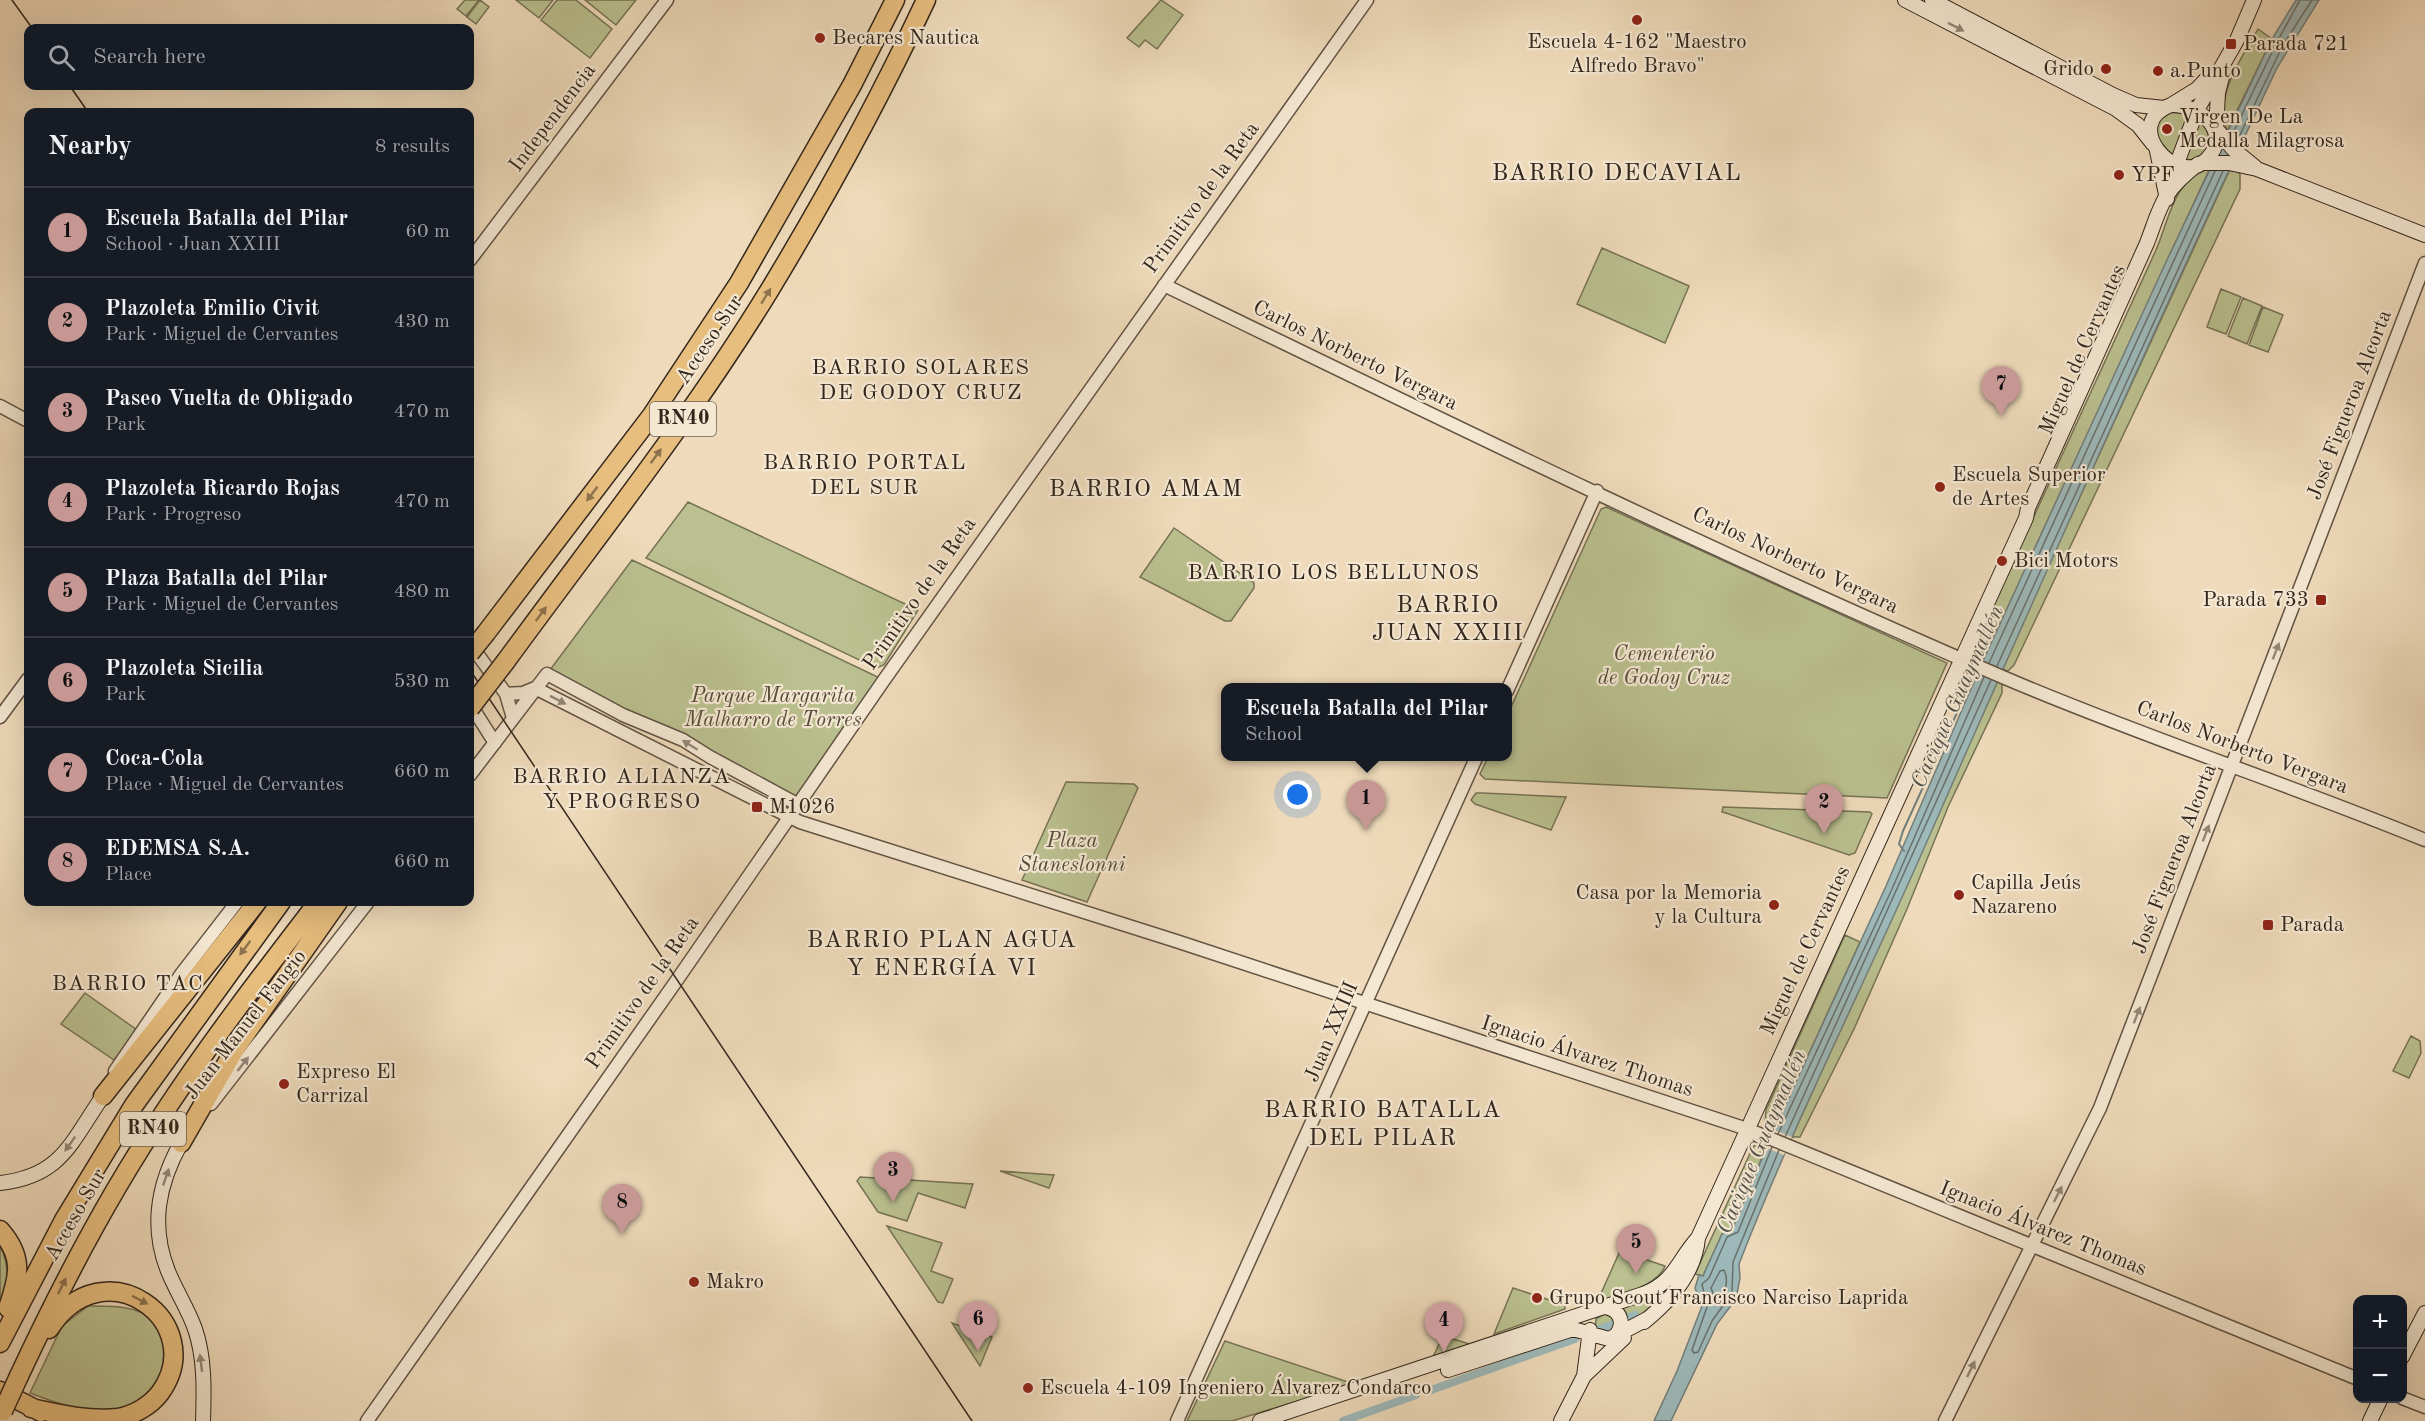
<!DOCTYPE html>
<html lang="en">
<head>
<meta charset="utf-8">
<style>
	:root { --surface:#171b24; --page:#242831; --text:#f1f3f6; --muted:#9ea1a6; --line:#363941; --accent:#c59692 }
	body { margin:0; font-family:"Old Standard TT",serif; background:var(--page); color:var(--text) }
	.controls { position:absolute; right:18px; bottom:18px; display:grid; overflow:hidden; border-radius:12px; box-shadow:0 6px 24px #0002 }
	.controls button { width:54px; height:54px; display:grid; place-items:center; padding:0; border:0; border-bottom:2px solid var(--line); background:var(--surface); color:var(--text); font:30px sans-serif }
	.you { position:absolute; left:1298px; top:795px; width:21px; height:21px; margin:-15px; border:4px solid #fff; border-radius:50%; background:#1a73e8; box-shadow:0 0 0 9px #1a73e833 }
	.badge { display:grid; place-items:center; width:39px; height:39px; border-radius:50%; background:var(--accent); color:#111; font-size:20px; font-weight:700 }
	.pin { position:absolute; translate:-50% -50px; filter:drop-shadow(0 2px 3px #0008) }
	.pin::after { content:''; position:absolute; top:32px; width:21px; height:18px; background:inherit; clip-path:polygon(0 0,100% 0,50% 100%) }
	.popup { position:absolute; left:1221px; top:683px; width:291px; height:78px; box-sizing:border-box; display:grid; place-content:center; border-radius:12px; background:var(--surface); filter:drop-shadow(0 2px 4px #0005); font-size:20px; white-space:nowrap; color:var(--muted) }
	.popup b { font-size:22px; color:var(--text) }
	.popup::after { content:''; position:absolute; left:50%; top:100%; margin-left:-12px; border:12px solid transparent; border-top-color:var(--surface) }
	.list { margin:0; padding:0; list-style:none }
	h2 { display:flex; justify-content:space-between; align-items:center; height:78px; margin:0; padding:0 24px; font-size:26px }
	h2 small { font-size:20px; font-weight:400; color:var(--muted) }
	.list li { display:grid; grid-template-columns:39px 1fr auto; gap:18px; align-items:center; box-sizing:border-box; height:90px; padding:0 24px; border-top:2px solid var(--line) }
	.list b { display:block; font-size:22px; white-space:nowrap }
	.list p { margin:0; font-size:20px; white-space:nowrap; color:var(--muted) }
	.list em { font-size:20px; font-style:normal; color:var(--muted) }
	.icon { flex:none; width:33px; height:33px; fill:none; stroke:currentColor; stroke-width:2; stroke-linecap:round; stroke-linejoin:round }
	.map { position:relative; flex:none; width:2425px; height:1421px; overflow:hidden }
	.search { position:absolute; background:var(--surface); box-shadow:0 6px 24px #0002; left:24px; top:24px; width:450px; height:66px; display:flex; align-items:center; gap:15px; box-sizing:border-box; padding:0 21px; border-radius:12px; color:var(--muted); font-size:22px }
	.panel { position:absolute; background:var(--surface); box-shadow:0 6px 24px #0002; left:24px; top:108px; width:450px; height:798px; border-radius:12px }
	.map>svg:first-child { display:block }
</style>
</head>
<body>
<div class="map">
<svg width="2425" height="1421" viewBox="0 0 2425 1421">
	<rect width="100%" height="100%" fill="#efdbbb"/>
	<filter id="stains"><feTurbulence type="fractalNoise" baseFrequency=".00333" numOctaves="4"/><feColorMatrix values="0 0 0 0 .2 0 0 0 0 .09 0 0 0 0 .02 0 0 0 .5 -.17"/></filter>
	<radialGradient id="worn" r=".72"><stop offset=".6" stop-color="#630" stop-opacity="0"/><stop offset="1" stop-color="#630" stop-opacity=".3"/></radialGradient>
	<path fill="#bac08f" stroke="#767356" stroke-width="1.5" d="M 465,0 L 479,0 L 466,16 L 457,9 Z
		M 480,0 L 489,7 L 476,24 L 467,17 Z
		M 516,0 L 553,0 L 539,18 Z
		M 557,0 L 576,0 L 612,29 L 590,58 L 541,20 Z
		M 585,0 L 636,0 L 616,25 Z
		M 1161,0 L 1183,15 L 1157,49 L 1145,40 L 1139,47 L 1127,38 Z
		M 2258,29 L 2272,39 L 2227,131 C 2214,95 2241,59 2258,29 Z
		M 2175,109 L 2190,112 L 2173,157 L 2154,134 L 2160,118 Z
		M 2199,118 C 2209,130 2211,138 2206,153 L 2191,160 L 2181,160 Z
		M 2231,167 L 2240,174 L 2240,189 L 2014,665 L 2008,671 L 2002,669 L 2011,647 Z
		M 2210,168 L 1983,661 L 1979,659 L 1975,645 L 2156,250 C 2170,218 2172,181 2210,168 Z
		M 1602,248 L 1689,286 L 1665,343 L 1577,304 Z
		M 2221,289 L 2241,297 L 2226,334 L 2207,327 Z
		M 2243,298 L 2262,306 L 2247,344 L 2228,336 Z
		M 2263,307 L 2283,315 L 2268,352 L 2249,345 Z
		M 688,502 L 918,610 L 884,665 L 876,668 L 646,558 Z
		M 1606,507 L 1947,663 L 1887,798 L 1485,779 L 1480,774 L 1488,757 L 1507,756 L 1507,716 L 1601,509 Z
		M 1174,528 L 1254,583 L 1254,588 L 1231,621 L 1225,621 L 1140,577 Z
		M 632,560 L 884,680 L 797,804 L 547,674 Z
		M 1998,680 L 2002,683 L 2002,693 L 1948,807 L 1907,909 L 1854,1029 L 1800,1137 L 1792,1137 Z
		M 1066,782 L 1134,784 L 1138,788 L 1087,902 L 1022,880 Z
		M 1476,793 L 1482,793 L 1566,797 L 1551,830 L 1475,804 L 1471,800 Z
		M 1723,807 L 1870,812 L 1872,814 L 1855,853 L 1849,855 L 1726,813 L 1722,812 Z
		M 1845,935 L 1860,942 L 1774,1130 L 1765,1124 L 1766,1110 Z
		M 85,993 L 137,1030 L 114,1060 L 61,1024 Z
		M 2411,1036 L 2420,1041 L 2421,1053 L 2409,1078 L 2393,1071 Z
		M 1759,1142 L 1768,1143 L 1732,1230 L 1722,1234 L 1703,1276 L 1695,1274 L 1753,1147 Z
		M 1000,1171 L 1054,1175 L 1049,1188 Z
		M 860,1177 L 973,1184 L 965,1208 L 918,1193 L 907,1221 L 878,1212 L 857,1181 Z
		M 887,1226 L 942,1243 L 931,1271 L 953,1279 L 943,1303 L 938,1302 Z
		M 0,1245 C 10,1268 9,1285 0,1308 Z
		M 1620,1251 L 1665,1266 C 1659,1284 1616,1300 1598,1300 Z
		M 1670,1287 L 1662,1300 L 1630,1324 L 1630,1320 L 1636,1317 L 1633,1314 L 1628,1316 L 1622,1307 L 1650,1298 Z
		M 1513,1288 L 1565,1305 L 1565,1309 L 1494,1334 Z
		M 88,1306 C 119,1306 157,1305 166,1343 C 169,1353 163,1370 162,1380 C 153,1388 144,1399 134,1406 C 106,1421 58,1404 30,1393 L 62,1326 Z
		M 1606,1313 L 1616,1320 L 1595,1328 L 1596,1319 Z
		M 952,1323 L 992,1337 L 980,1366 Z
		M 1443,1336 L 1473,1345 L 1432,1359 Z
		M 1225,1341 L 1354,1384 L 1232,1421 L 1187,1421 Z"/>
	<path fill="#9db9ba" stroke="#727e7b" stroke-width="1.5" d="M 2296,0 L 2319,0 L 2277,68 C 2154,328 2037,591 1921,855 C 1861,991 1793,1125 1739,1264 L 1740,1278 L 1736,1299 L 1717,1324 L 1671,1421 L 1654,1421 L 1677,1371 L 1702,1306 L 1695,1288 L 1699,1275 L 1703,1276 L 1722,1234 L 1732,1230 L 1774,1130 L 1886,886 L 1983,661 L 2166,262 L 2272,39 Z"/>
	<path fill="#efdbbb" d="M 1774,1130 L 1792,1137 L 1784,1155 L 1766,1148 Z"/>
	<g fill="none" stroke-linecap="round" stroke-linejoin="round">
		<path stroke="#68706b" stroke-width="1.5" d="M 2232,135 L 2277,42 L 2300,0
			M 2237,141 L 2283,45 L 2312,0
			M 1989,663 L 2215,171
			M 1997,666 L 2223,171
			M 1778,1134 L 1892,889 L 1984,677
			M 1785,1137 L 1991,680
			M 1772,1147 L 1738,1232 L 1727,1237 L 1709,1278 L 1702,1284 L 1707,1307 L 1692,1350 L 1694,1353 L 1698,1352 L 1712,1321 L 1732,1293 L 1733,1262 L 1779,1150
			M 1724,1270 C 1729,1280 1726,1295 1716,1301 L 1711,1288 L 1720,1271 Z"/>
		<path stroke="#727e7b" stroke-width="2" d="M 1904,851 L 1899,844 L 1903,831 L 1972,680 L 1978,677"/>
		<path stroke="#9db9ba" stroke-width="8" d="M 1630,1317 L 1635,1315
			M 1598,1330 L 1616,1323
			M 1431,1390 L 1575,1339
			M 1343,1421 L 1416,1395"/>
		<g stroke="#615344" stroke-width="15">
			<path id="tertiary" d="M 470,260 L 667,0
				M 1164,285 C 1442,420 1721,556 2005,678 C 2143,737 2286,783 2425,840
				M 0,406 L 28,421
				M 471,645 L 506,694 L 513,718
				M 535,688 L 800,822 L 1176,941 L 1747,1129 L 2358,1379
				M 1507,691 L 1597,491
				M 506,694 L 523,693 L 535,688
				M 470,704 L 495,743
				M 0,717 L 28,679
				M 470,775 L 547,674 L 623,715 L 683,740 L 710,757 L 797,804
				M 115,1071 L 182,973 L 237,902
				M 211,1104 L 368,902
				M 2402,1398 L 2425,1407
				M 367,1421 L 677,980 L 884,680 L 1367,0
				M 1177,1421 L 1477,756
				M 1945,1421 L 2100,1108 L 2425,263"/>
		</g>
		<g stroke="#32261c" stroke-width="16">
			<path id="secondary" d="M 1905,0 L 2116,109 L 2138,125 L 2153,144
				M 1932,0 L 2113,95 L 2136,105 L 2164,108
				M 2171,105 C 2199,104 2233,132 2207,159 C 2177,190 2119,124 2171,105 Z
				M 2171,105 L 2197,89 L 2211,74
				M 2214,126 L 2233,149 L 2255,167
				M 2216,129 L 2218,93 L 2222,77
				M 2157,151 L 2167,199
				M 2201,163 L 2229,163 L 2257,169 L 2425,235
				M 2167,190 L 2197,110 L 2237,40 L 2254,0
				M 181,1143 C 158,1184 150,1226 168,1271 C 176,1291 188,1309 195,1329 C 205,1358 204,1391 203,1421
				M 0,1183 C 62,1176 71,1142 103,1096
				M 1602,1307 C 1618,1307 1626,1321 1617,1334
				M 1644,1322 C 1670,1301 1695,1273 1698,1238
				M 2402,1357 L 2425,1313
				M 1448,1370 L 1573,1329 L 1609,1339 L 1649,1318
				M 1584,1376 L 1624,1338
				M 1260,1421 L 1643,1294 C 1675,1282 1677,1261 1698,1238 L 2026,518 L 2028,508 L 2147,243 C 2162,203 2162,192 2198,164
				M 1561,1421 L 1584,1376 L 1590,1330
				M 2370,1421 L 2381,1398"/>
		</g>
		<g stroke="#32261c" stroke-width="21">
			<path id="motorway" d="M 486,633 L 652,415 L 739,283 L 852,85 L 895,0
				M 506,661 C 595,539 690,420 769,291 C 826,197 879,100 926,0
				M 103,1096 L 257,902
				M 181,1143 L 235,1049 L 338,902
				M 0,1230 C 24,1257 19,1276 8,1308
				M 0,1343 L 64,1220 L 134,1105 L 281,902
				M 19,1376 C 61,1286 107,1197 163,1114 C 211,1041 265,971 318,902
				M 0,1391 L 41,1412
				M 31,1408 C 59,1414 88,1421 118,1418 C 134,1415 150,1406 160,1393 C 211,1323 104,1243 49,1329"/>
		</g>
		<use href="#tertiary" stroke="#f5e8d3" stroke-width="12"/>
		<use href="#secondary" stroke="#f5e8d3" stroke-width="14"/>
		<use href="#motorway" stroke="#e8be7e" stroke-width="18"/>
		<path stroke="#32261c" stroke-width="1.5" d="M 12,0 L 32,28
			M 70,86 L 88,112
			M 470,670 L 972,1421"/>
		<g stroke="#32261c" stroke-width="21" stroke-linecap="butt">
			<path id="motorway-bridge" d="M 470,653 L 486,633
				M 470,708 L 506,661
				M 3,1411 L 19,1376"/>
		</g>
		<use href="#motorway-bridge" stroke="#e8be7e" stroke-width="18"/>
	</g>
	<defs><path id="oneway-solid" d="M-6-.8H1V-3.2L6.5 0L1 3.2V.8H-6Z" transform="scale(1.5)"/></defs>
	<g fill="#948778">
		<use href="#oneway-solid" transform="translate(1956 27) rotate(27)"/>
		<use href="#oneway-solid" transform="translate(2276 651) rotate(-69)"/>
		<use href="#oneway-solid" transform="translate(558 700) rotate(27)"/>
		<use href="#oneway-solid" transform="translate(690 745) rotate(-148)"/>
		<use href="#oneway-solid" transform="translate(2206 833) rotate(-69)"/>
		<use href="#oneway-solid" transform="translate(2137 1015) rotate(-69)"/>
		<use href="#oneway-solid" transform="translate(243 1064) rotate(-52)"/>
		<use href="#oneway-solid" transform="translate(70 1144) rotate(125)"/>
		<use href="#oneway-solid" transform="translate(166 1177) rotate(-71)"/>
		<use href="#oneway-solid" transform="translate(2058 1194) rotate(-63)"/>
		<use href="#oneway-solid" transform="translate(201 1363) rotate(-97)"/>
		<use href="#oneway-solid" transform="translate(1971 1369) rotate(-64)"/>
	</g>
	<g fill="#8d724d">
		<use href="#oneway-solid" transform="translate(766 296) rotate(-58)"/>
		<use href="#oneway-solid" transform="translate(656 456) rotate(-54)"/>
		<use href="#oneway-solid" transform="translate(592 494) rotate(127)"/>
		<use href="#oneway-solid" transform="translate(541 614) rotate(-54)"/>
		<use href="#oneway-solid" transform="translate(245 948) rotate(127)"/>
		<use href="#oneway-solid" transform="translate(62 1286) rotate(-63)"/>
		<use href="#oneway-solid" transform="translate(140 1300) rotate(28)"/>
	</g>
	<g fill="#8f2418" stroke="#f5e8d3" stroke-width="2">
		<circle cx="1637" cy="20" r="6"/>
		<circle cx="820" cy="38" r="6"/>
		<rect x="2225" y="38" width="12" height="12" rx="3"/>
		<circle cx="2106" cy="69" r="6"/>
		<circle cx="2158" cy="71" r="6"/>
		<circle cx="2167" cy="129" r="6"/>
		<circle cx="2119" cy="175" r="6"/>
		<circle cx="1940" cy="487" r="6"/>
		<circle cx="2002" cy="561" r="6"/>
		<rect x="2315" y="594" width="12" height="12" rx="3"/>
		<rect x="751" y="801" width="12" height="12" rx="3"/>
		<circle cx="1959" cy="895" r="6"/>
		<circle cx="1774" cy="905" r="6"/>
		<rect x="2262" y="919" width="12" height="12" rx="3"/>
		<circle cx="284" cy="1084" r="6"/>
		<circle cx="694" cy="1282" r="6"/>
		<circle cx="1537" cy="1298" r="6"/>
		<circle cx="1028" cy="1388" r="6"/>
	</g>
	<g text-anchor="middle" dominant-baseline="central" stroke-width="4.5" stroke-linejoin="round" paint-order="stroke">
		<g fill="#f5e8d3" stroke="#6c6053" stroke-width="1.5">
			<rect x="650" y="402" width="66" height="34" rx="4.5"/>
			<rect x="120" y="1112" width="66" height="34" rx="4.5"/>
		</g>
		<g font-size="20" font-weight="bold" fill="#32261c">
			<text x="683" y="419">RN40</text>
			<text x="153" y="1129">RN40</text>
		</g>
		<g font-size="21" fill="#32261c" stroke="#f5e8d3" text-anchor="start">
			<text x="832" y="38">Becares Nautica</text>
			<text x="1637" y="42" text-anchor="middle">Escuela 4-162 "Maestro<tspan x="1637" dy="24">Alfredo Bravo"</tspan></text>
			<text x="2243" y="44">Parada 721</text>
			<text x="2094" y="69" text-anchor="end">Grido</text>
			<text x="2170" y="71">a.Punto</text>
			<text x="2179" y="117">Virgen De La<tspan x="2179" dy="24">Medalla Milagrosa</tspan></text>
			<text x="2131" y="175">YPF</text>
			<text x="1952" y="475">Escuela Superior<tspan x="1952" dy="24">de Artes</tspan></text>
			<text x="2014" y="561">Bici Motors</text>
			<text x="2309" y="600" text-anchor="end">Parada 733</text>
			<text x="769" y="807">M1026</text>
			<text x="1971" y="883">Capilla Jeús<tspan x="1971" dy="24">Nazareno</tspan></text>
			<text x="1762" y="893" text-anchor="end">Casa por la Memoria<tspan x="1762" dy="24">y la Cultura</tspan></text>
			<text x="2280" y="925">Parada</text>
			<text x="296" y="1072">Expreso El<tspan x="296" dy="24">Carrizal</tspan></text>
			<text x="706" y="1282">Makro</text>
			<text x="1549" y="1298">Grupo Scout Francisco Narciso Laprida</text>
			<text x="1040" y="1388">Escuela 4-109 Ingeniero Álvarez Condarco</text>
		</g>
		<g font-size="21" fill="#32261c" stroke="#f5e8d3">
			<text transform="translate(553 118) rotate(-53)">Independencia</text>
			<text transform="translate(1202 198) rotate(-54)">Primitivo de la Reta</text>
			<text transform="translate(710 340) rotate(-56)">Acceso Sur</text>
			<text transform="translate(2083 350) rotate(-66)">Miguel de Cervantes</text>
			<text transform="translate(1355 356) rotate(26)">Carlos Norberto Vergara</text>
			<text transform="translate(2350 405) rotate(-69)">José Figueroa Alcorta</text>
			<text transform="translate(1795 561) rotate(25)">Carlos Norberto Vergara</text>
			<text transform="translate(920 594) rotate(-55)">Primitivo de la Reta</text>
			<text transform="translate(2242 748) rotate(21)">Carlos Norberto Vergara</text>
			<text transform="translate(2175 859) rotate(-69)">José Figueroa Alcorta</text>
			<text transform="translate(1806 951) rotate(-65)">Miguel de Cervantes</text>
			<text transform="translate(643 993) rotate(-55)">Primitivo de la Reta</text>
			<text transform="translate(246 1025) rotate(-52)">Juan Manuel Fangio</text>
			<text transform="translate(1332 1032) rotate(-67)">Juan XXIII</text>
			<text transform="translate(1587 1057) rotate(18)">Ignacio Álvarez Thomas</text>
			<text transform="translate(76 1215) rotate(-60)">Acceso Sur</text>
			<text transform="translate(2043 1229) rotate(22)">Ignacio Álvarez Thomas</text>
		</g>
		<g font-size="21" font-style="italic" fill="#544c39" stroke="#f5e8d3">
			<text x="1664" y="654">Cementerio<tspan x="1664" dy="24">de Godoy Cruz</tspan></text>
			<text x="773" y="696">Parque Margarita<tspan x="773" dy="24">Malharro de Torres</tspan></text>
			<text x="1072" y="841">Plaza<tspan x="1072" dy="24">Staneslonni</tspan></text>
		</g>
		<g font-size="22" letter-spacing="1.5" fill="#32261c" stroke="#f5e8d3">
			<text x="921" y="368">BARRIO SOLARES<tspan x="921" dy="25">DE GODOY CRUZ</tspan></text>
			<text x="865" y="463">BARRIO PORTAL<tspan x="865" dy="25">DEL SUR</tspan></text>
			<text x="1334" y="573">BARRIO LOS BELLUNOS</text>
			<text x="622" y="777">BARRIO ALIANZA<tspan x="622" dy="25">Y PROGRESO</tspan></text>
			<text x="128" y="984">BARRIO TAC</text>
		</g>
		<g font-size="22" font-style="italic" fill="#52524b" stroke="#f5e8d3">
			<text transform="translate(1958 697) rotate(-66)">Cacique Guaymallén</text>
			<text transform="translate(1762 1142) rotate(-67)">Cacique Guaymallén</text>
		</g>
		<g font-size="24" letter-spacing="1.5" fill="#32261c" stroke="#f5e8d3">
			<text x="1617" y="174">BARRIO DECAVIAL</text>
			<text x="1146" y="490">BARRIO AMAM</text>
			<text x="1448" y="606">BARRIO<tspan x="1448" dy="28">JUAN XXIII</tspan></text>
			<text x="942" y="941">BARRIO PLAN AGUA<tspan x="942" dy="28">Y ENERGÍA VI</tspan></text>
			<text x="1383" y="1111">BARRIO BATALLA<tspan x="1383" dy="28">DEL PILAR</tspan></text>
		</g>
	</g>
	<rect width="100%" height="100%" filter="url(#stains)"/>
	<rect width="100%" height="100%" fill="url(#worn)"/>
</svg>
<div class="controls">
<button>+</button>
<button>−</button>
</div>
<div class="you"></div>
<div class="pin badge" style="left:1366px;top:830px">1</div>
<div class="popup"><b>Escuela Batalla del Pilar</b>School</div>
<div class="pin badge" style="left:1824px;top:834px">2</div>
<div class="pin badge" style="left:893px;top:1202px">3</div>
<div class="pin badge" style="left:1444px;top:1352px">4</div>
<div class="pin badge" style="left:1636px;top:1274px">5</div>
<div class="pin badge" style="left:978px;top:1351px">6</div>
<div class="pin badge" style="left:2001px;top:416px">7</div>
<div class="pin badge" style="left:622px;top:1234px">8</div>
<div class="search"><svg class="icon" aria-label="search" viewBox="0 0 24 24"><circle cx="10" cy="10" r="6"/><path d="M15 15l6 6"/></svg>Search here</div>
<section class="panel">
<h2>Nearby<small>8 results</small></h2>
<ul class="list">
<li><span class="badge">1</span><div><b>Escuela Batalla del Pilar</b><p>School · Juan XXIII</p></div><em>60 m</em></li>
<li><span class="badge">2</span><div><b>Plazoleta Emilio Civit</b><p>Park · Miguel de Cervantes</p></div><em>430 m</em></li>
<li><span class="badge">3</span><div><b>Paseo Vuelta de Obligado</b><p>Park</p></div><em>470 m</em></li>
<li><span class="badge">4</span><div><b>Plazoleta Ricardo Rojas</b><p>Park · Progreso</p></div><em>470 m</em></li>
<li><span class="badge">5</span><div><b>Plaza Batalla del Pilar</b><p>Park · Miguel de Cervantes</p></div><em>480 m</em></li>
<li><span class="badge">6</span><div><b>Plazoleta Sicilia</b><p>Park</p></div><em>530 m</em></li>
<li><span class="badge">7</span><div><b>Coca-Cola</b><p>Place · Miguel de Cervantes</p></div><em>660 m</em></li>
<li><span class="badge">8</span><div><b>EDEMSA S.A.</b><p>Place</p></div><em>660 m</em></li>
</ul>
</section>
</div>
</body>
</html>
